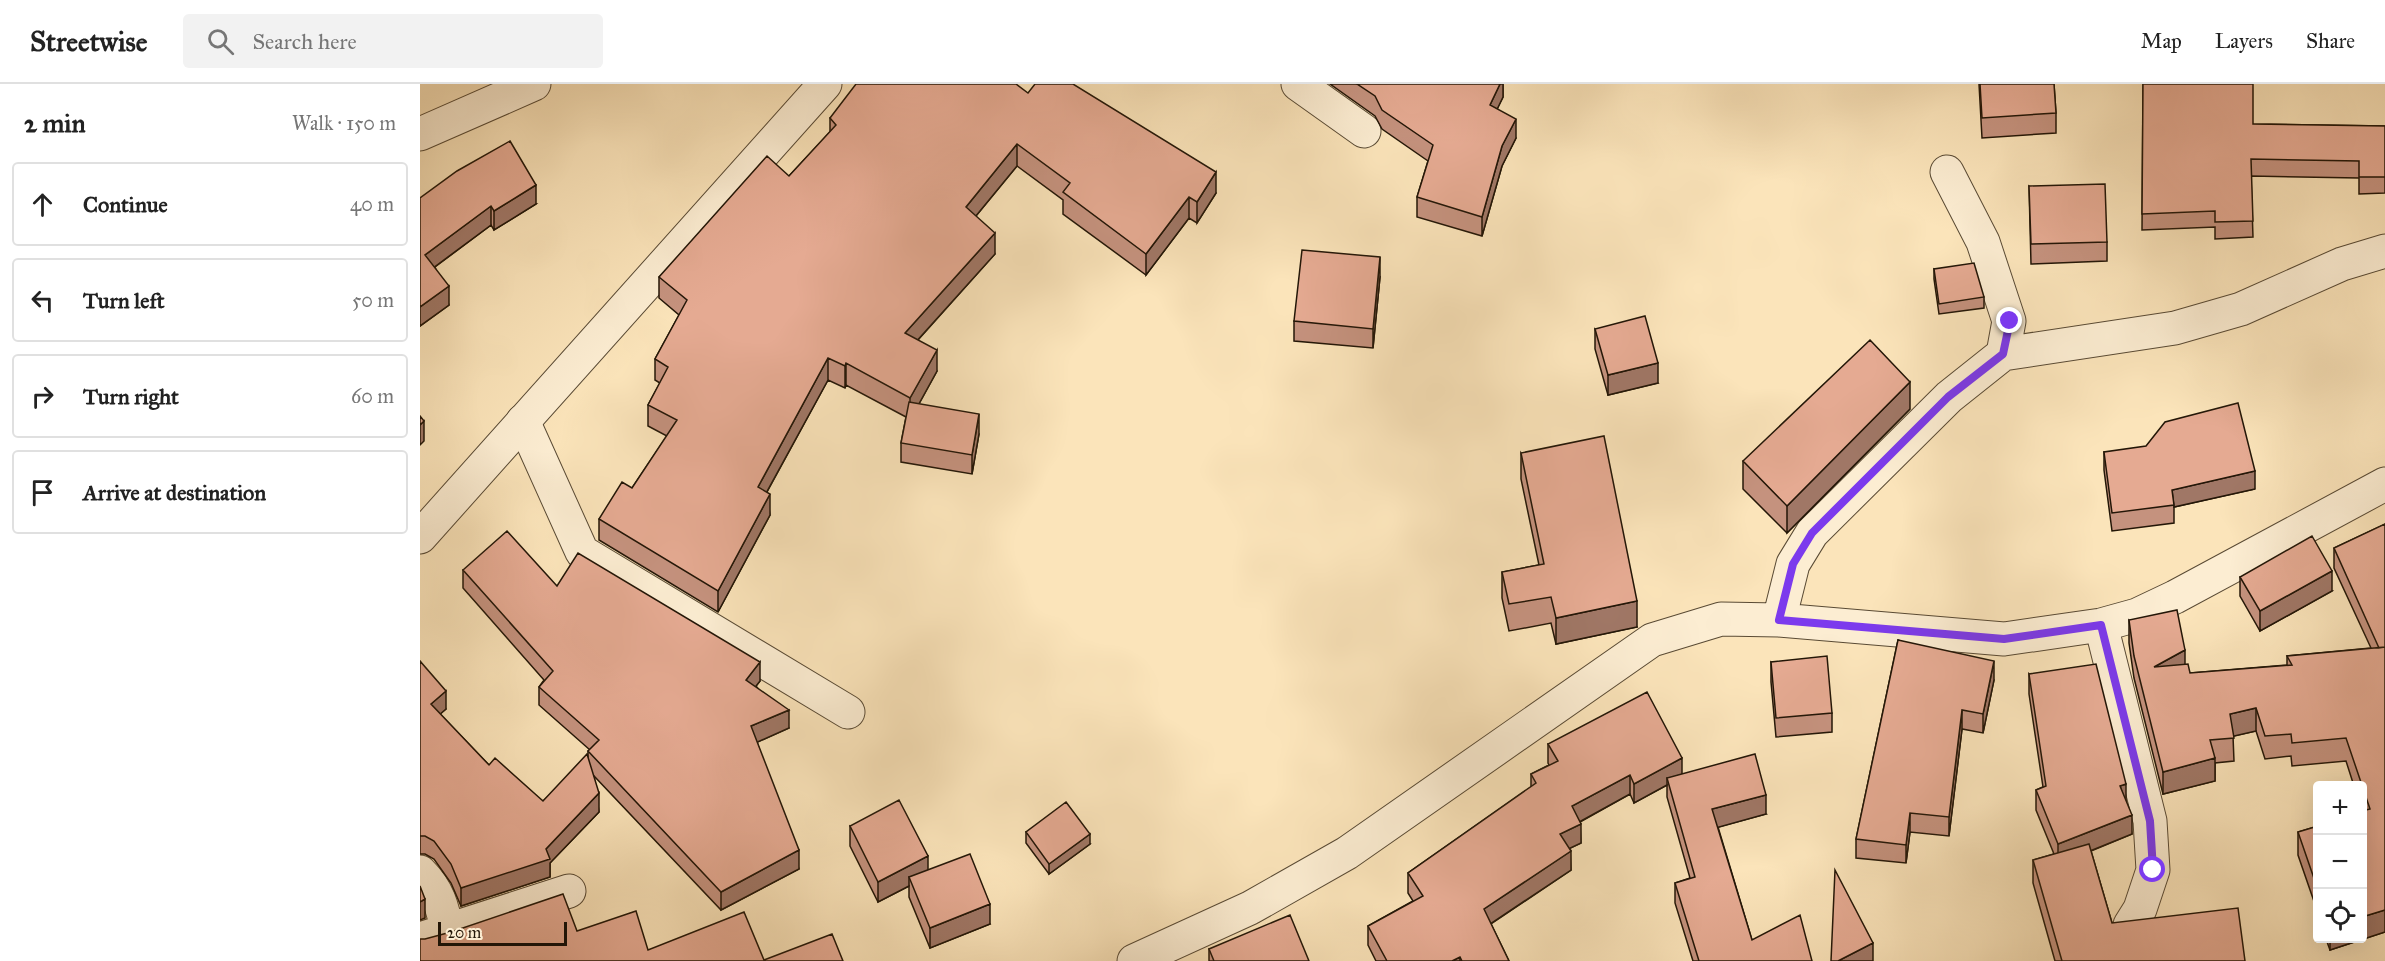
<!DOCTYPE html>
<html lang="en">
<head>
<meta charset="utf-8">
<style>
	:root { --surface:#fff; --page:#f2f2f2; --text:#222; --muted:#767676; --line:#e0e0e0 }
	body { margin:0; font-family:"IM FELL Great Primer",serif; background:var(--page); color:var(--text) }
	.controls { position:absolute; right:18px; bottom:18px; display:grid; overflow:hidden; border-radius:6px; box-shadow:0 6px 24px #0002 }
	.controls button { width:54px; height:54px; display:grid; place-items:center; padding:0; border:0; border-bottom:2px solid var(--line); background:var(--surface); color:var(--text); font:30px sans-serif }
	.scale { position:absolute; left:18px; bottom:15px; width:129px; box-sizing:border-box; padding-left:6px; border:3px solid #231607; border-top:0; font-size:16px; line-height:21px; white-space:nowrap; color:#231607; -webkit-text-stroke:4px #fcedd2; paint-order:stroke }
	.stop { position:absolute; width:18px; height:18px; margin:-14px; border:4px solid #7c3aed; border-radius:50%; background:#fff }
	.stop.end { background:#7c3aed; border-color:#fff; box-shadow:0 2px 6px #0008 }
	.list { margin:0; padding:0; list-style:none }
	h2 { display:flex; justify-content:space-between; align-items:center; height:78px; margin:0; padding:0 24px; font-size:26px }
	h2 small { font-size:20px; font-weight:400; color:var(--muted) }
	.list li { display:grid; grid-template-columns:39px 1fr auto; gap:18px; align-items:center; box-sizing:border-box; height:84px; margin:0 12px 12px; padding:0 12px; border:2px solid var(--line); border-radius:6px }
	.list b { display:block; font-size:22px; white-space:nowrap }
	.list em { font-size:20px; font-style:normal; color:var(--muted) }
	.icon { flex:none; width:33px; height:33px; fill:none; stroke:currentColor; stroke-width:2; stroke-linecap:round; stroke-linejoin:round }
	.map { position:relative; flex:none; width:1965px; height:877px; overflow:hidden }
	header { display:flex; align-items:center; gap:36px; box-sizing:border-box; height:84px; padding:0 30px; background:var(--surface); border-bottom:2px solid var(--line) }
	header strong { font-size:28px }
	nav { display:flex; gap:33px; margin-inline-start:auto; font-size:21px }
	.search { width:420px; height:54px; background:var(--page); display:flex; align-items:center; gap:15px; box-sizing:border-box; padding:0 21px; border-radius:6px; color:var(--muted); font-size:22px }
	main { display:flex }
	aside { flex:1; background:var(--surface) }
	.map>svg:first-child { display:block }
</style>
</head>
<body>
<header>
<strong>Streetwise</strong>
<div class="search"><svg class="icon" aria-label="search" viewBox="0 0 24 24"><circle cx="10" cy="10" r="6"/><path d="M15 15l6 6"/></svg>Search here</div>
<nav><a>Map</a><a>Layers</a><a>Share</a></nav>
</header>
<main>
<aside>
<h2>2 min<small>Walk · 150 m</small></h2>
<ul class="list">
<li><svg class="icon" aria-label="ahead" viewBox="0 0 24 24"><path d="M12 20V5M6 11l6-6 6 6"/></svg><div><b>Continue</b></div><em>40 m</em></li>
<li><svg class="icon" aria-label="left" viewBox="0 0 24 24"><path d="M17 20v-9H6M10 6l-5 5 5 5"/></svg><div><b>Turn left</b></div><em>50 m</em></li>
<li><svg class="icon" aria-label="right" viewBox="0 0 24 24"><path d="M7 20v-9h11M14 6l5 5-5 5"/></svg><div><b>Turn right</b></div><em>60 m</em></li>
<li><svg class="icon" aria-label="arrive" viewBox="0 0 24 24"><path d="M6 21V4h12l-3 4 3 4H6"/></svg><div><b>Arrive at destination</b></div></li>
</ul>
</aside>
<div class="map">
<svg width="1965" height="877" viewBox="0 0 1965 877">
	<rect width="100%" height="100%" fill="#fbe4ba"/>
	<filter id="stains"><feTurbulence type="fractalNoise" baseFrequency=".00333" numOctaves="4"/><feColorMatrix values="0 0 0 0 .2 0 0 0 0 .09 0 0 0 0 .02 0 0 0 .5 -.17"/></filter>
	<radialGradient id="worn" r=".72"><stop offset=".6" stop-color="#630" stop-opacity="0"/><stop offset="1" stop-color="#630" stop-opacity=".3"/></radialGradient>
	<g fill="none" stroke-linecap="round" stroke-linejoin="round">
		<g stroke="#594a34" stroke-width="35">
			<path id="minor" d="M 878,0 L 944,47
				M 0,50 L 114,0
				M 1527,88 L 1563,158 L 1589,237 L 1583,270
				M 103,337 L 162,468 L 428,628
				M 1359,536 L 1373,480 L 1392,449 L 1529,313 L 1583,270 L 1755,244 L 1821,225 L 1922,180 L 1965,167
				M 1681,541 L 1730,737 L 1733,786 L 1720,825 L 1710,841
				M 0,788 C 18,806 23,823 27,848
				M 0,855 L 149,807
				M 714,877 L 830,824 L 927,769 L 1232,556 L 1301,535 L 1359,536 L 1584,555 L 1681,541 L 1717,531 L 1755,513 L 1965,400"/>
		</g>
		<g stroke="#594a34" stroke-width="35">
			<path id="tertiary" d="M 0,453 L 405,0"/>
		</g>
		<use href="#minor" stroke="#fcedd2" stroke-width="33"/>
		<use href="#tertiary" stroke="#fcedd2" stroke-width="33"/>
	</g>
	<path fill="#c5927e" stroke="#231607" stroke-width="1.5" d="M 910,0 L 1083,0 L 1083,13 L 1077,25 L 1096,54 L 1082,82 L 1062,152 L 997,133 L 997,113 L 1008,77 L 962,45 L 955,32 Z
		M 1559,0 L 1634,0 L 1636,29 L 1636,49 L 1562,54 Z
		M 1723,0 L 1833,40 L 1965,42 L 1965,109 L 1939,110 L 1939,94 L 1831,92 L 1833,153 L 1795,155 L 1795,143 L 1722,146 Z
		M 608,9 L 796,109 L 777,139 L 769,134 L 726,191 L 643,130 L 643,116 L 597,82 L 556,132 L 575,170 L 498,256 L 517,287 L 499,320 L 559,350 L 552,390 L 481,378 L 481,359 L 486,333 L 426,301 L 425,304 L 408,296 L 347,408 L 350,431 L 298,528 L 179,456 L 179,435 L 212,404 L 247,352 L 228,342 L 228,321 L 240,299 L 235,296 L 235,275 L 259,231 L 239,214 L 239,193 L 369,92 L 410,48 L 410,34 Z
		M 1609,102 L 1687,158 L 1687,177 L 1611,180 Z
		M 0,114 L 116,120 L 74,146 L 71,141 L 15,183 L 29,221 L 0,242 Z
		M 1514,185 L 1564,213 L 1564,224 L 1519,230 L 1514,195 Z
		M 960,193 L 953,264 L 874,257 L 874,237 Z
		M 1175,245 L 1238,299 L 1188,311 L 1175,265 Z
		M 1490,325 L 1367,449 L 1323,405 L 1323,377 Z
		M 1684,368 L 1835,405 L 1754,423 L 1754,439 L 1692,447 L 1684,386 Z
		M 1101,369 L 1217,543 L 1136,560 L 1131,539 L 1089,547 L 1082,514 L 1082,488 L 1119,481 L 1101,395 Z
		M 1965,440 L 1965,848 L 1910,866 L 1906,855 L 1942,855 L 1942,702 L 1934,702 L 1926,677 L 1872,682 L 1871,672 L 1845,675 L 1836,647 L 1813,652 L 1814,677 L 1795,679 L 1795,697 L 1743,710 L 1714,594 L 1709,559 L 1709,536 L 1765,581 L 1770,589 L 1867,581 L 1867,572 L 1951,564 L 1914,484 L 1914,464 Z
		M 43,486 L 137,502 L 340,597 L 336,602 L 369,644 L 337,658 L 379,785 L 301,826 L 174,692 L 179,728 L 130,779 L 130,793 L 41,822 L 31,799 L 14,775 L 5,770 L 0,770 L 0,577 L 26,625 L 20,630 L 69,681 L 123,717 L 168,675 L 168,667 L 170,666 L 119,621 L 119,603 L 124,596 L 43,504 Z
		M 1820,493 L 1912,507 L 1840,547 L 1820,512 Z
		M 1478,556 L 1574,596 L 1563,649 L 1542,645 L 1529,752 L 1490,748 L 1486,779 L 1436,774 L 1436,755 Z
		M 1351,578 L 1412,629 L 1412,648 L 1356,653 L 1351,598 Z
		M 1609,590 L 1706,717 L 1712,750 L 1671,767 L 1692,839 L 1825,877 L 1635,877 L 1613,799 L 1613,776 L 1634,770 L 1616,726 L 1616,706 L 1623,703 L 1609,610 Z
		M 1128,660 L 1262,690 L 1346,730 L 1298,743 L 1332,856 L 1392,877 L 1273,877 L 1255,819 L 1255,799 L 1270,794 L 1247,713 L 1247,701 L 1214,719 L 1210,710 L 1160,738 L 1161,759 L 1150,764 L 1151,786 L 1071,840 L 1089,877 L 956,877 L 948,861 L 948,842 L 993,817 L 988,809 L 988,789 L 1111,703 L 1111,690 L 1129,681 L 1128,679 Z
		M 430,742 L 508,786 L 570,840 L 510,864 L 489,813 L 489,802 L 458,818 L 430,762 Z
		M 1898,742 L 1898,829 L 1878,771 L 1878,748 Z
		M 606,748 L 670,760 L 629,790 L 606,759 Z
		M 789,865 L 889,877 L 789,877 Z"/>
	<path fill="#a07766" stroke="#231607" stroke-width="1.5" d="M 1080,0 L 1083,0 L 1083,13 L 1070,40 L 1070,21 Z
		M 1096,35 L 1096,54 L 1082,82 L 1062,152 L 1062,133 L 1082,62 Z
		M 597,60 L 597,82 L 546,144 L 546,123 Z
		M 796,88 L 796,109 L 777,139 L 777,118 Z
		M 116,101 L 116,120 L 74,146 L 74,127 Z
		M 769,113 L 769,134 L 726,191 L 726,170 Z
		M 71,122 L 71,141 L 5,190 L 5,171 Z
		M 575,149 L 575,170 L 485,270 L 485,249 Z
		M 960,173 L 960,193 L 953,264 L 953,245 Z
		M 29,202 L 29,221 L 0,242 L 0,223 Z
		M 517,266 L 517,287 L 490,336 L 490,314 Z
		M 408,274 L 408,296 L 338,424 L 338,403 Z
		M 426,279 L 426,301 L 425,304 L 425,282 Z
		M 1238,279 L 1238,299 L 1188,311 L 1188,291 Z
		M 1490,298 L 1490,325 L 1367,449 L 1367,422 Z
		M 559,330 L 559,350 L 552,390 L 552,371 Z
		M 4,337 L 4,357 L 0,361 L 0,341 Z
		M 1835,387 L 1835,405 L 1754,423 L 1752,406 Z
		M 350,410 L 350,431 L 298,528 L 298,507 Z
		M 1912,487 L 1912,507 L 1840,547 L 1840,527 Z
		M 1217,517 L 1217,543 L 1136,560 L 1136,534 Z
		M 1765,566 L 1765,589 L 1734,583 Z
		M 1574,577 L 1574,596 L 1563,649 L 1563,630 Z
		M 340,578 L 340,597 L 326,615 L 326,596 Z
		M 26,607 L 26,625 L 11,638 L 11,620 Z
		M 1836,624 L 1836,647 L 1810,653 L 1810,630 Z
		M 369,626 L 369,644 L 331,661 L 331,642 Z
		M 1542,626 L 1542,645 L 1529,752 L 1529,733 Z
		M 1262,674 L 1262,693 L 1247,694 L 1247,701 L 1214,719 L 1214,700 Z
		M 1795,674 L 1795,697 L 1743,710 L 1743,688 Z
		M 1210,691 L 1210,710 L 1152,742 L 1152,722 Z
		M 1706,700 L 1706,720 L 1700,702 Z
		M 179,709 L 179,728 L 130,779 L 130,793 L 41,822 L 41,804 L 126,765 Z
		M 1346,711 L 1346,730 L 1292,745 L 1292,725 Z
		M 1490,729 L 1490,748 L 1486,779 L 1486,761 Z
		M 1712,731 L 1712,750 L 1638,780 L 1638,760 Z
		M 1161,740 L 1161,759 L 1140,769 L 1140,750 Z
		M 670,750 L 670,760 L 629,790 L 629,780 Z
		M 379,766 L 379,785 L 301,826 L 301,808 Z
		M 1151,767 L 1151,786 L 1064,844 L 1064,825 Z
		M 508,772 L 508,792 L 489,793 L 489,802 L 458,818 L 458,798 Z
		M 5,815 L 5,834 L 0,836 L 0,818 Z
		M 570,820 L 570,840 L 510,864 L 510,844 Z
		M 1965,826 L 1965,848 L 1910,866 L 1910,855 L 1942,855 L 1942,833 Z
		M 1453,859 L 1453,877 L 1418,877 Z
		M 1040,873 L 1040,877 L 1032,877 Z"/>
	<path fill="#e5aa92" stroke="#231607" stroke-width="1.5" d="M 436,0 L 596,0 L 608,9 L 615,0 L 653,0 L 796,88 L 777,118 L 769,113 L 726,170 L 643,108 L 650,99 L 597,60 L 546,123 L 575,149 L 485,249 L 517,266 L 490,314 L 426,279 L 425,282 L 408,274 L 338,403 L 350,410 L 298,507 L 179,435 L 202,398 L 212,404 L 257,336 L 228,321 L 248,283 L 235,275 L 267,216 L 239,193 L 347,72 L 369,92 L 416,41 L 410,34 Z
		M 937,0 L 1080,0 L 1070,21 L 1096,35 L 1082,62 L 1062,133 L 997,113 L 1013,61 L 962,26 L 955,12 Z
		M 1560,0 L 1634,0 L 1636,29 L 1562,34 Z
		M 1723,0 L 1833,0 L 1833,40 L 1965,42 L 1965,93 L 1939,93 L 1939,77 L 1831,75 L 1833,137 L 1795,138 L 1795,127 L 1722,130 Z
		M 90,57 L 116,101 L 74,127 L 71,122 L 5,171 L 29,202 L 0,223 L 0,114 L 37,87 Z
		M 1685,100 L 1687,158 L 1611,160 L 1609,102 Z
		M 882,166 L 960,173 L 953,245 L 874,237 Z
		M 1554,179 L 1564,213 L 1519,220 L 1514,185 Z
		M 1225,232 L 1238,279 L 1188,291 L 1175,245 Z
		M 1450,256 L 1490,298 L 1367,422 L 1323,377 Z
		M 489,318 L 559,330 L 552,371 L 481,359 Z
		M 1818,319 L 1835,387 L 1752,406 L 1754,421 L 1692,429 L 1684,368 L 1726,362 L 1745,338 Z
		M 0,332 L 4,337 L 0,341 Z
		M 1184,352 L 1217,517 L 1136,534 L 1131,513 L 1089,520 L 1082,488 L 1124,480 L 1101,369 Z
		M 1965,440 L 1965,563 L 1959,564 L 1914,464 Z
		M 87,447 L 137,502 L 158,469 L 340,578 L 326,596 L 369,626 L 331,642 L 379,766 L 301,808 L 168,667 L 179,656 L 119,603 L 133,587 L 43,486 Z
		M 1892,452 L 1912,487 L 1840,527 L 1820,493 Z
		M 1757,526 L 1765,566 L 1734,583 L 1768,580 L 1770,589 L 1872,581 L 1867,572 L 1965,563 L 1965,826 L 1942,833 L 1942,727 L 1950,725 L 1926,654 L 1872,659 L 1871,650 L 1845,652 L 1836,624 L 1810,630 L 1814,654 L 1790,656 L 1795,674 L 1743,688 L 1714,572 L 1709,536 Z
		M 1478,556 L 1574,577 L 1563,630 L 1542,626 L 1529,733 L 1490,729 L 1486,761 L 1436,755 Z
		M 1407,572 L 1412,629 L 1356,634 L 1351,578 Z
		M 0,577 L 26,607 L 11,620 L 69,681 L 75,674 L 123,717 L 167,670 L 179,709 L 126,765 L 130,775 L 41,804 L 31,780 L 14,757 L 5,752 L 0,752 Z
		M 1676,580 L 1706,700 L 1700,702 L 1712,731 L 1638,760 L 1616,706 L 1626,702 L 1609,590 Z
		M 1227,608 L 1262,674 L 1214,700 L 1210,691 L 1152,722 L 1161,740 L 1140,750 L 1151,767 L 1064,825 L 1089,877 L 1042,877 L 1040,873 L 1032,877 L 967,877 L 948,842 L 1003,812 L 988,789 L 1116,699 L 1111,690 L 1138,677 L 1128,660 Z
		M 1335,670 L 1346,711 L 1292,725 L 1332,856 L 1380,831 L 1392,877 L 1279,877 L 1255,799 L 1275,793 L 1247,694 Z
		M 479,716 L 508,772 L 458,798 L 430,742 Z
		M 646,718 L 670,750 L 629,780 L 606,748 Z
		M 1898,742 L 1898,806 L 1878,748 Z
		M 1669,760 L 1692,839 L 1818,824 L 1825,877 L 1642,877 L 1613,776 Z
		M 550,770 L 570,820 L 510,844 L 489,793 Z
		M 1415,786 L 1453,859 L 1418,877 L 1411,877 Z
		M 0,802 L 5,815 L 0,818 Z
		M 143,810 L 157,847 L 216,827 L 228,866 L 324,828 L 344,876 L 412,850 L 423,877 L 0,877 L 0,855 L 5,855 L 31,848 Z
		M 870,831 L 889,877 L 794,877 L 789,865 Z"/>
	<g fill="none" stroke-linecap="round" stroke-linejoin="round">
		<path stroke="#7c3aed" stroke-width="8" d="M 1590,237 L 1583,270 L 1528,313 L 1392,449 L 1373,480 L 1359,536 L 1584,555 L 1681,541 L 1730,737 L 1733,786"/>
	</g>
	<rect width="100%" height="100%" filter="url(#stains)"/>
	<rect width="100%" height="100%" fill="url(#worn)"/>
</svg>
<div class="controls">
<button>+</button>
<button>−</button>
<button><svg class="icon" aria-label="locate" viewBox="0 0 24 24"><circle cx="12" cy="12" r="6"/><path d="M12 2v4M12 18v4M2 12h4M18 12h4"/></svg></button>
</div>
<div class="scale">20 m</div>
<div class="stop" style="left:1733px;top:786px"></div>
<div class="stop end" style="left:1590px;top:237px"></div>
</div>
</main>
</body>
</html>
